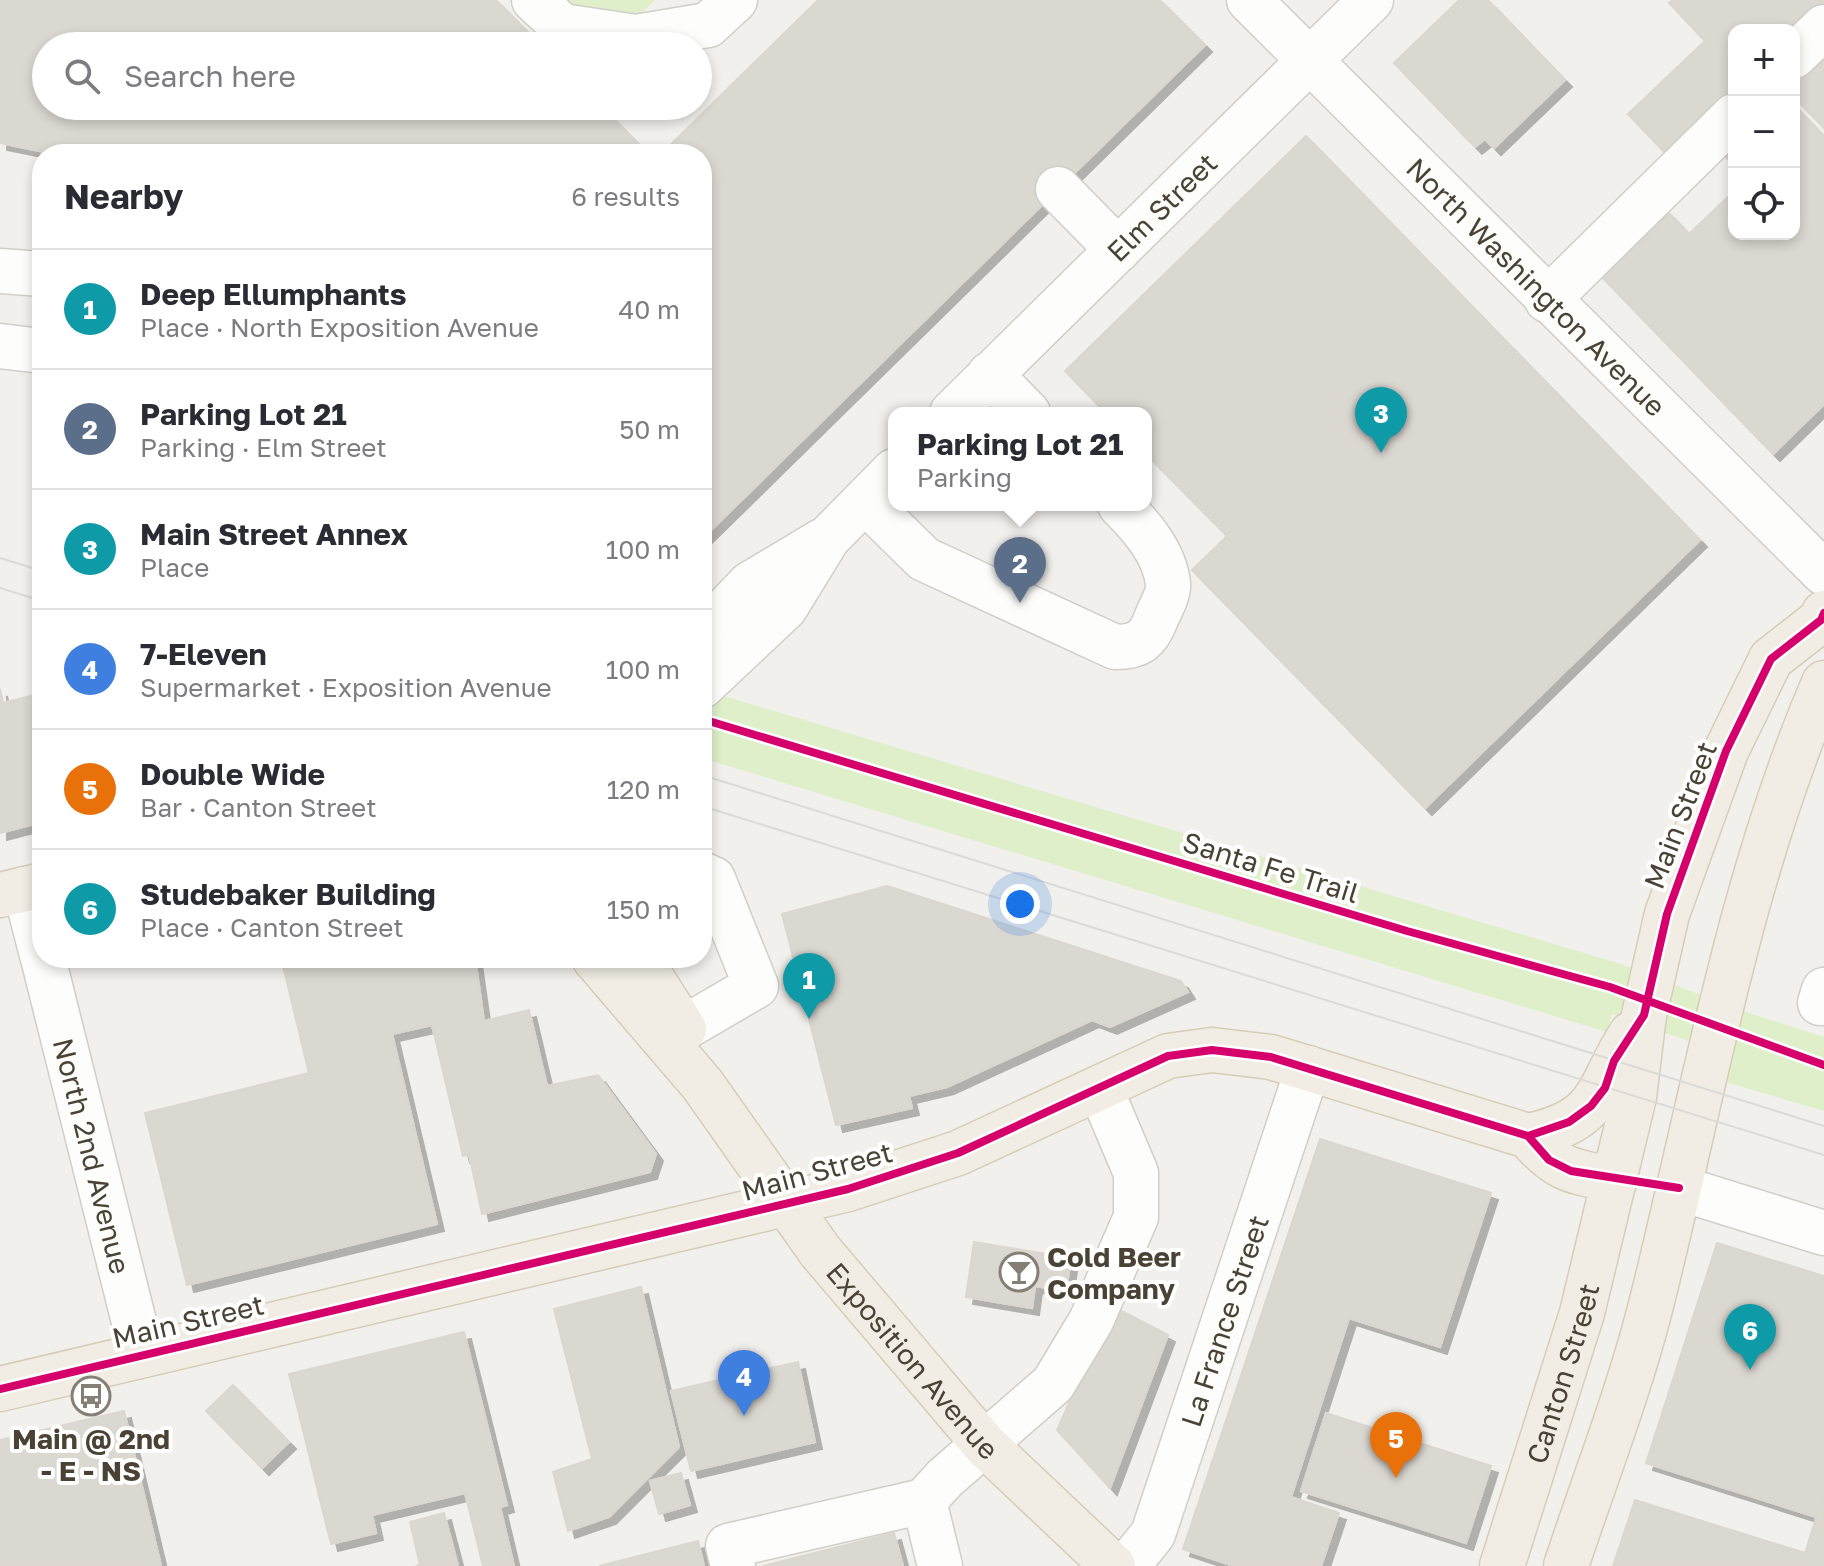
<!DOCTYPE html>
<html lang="en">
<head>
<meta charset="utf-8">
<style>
	:root { --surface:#fff; --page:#f7f7f7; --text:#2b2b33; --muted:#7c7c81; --line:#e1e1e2; --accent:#857f75 }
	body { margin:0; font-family:"Golos Text",sans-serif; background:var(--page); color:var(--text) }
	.controls { position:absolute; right:24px; top:24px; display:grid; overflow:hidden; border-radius:16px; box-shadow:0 4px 12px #0003 }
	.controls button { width:72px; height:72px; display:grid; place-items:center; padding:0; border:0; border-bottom:2px solid var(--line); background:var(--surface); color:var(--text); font:40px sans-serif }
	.you { position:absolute; left:1020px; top:904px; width:28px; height:28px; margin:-20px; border:6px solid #fff; border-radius:50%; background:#1a73e8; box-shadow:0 0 0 12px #1a73e833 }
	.badge { display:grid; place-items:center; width:52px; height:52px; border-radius:50%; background:var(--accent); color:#fff; font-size:26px; font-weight:700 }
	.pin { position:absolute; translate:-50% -66px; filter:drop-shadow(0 2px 4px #0008) }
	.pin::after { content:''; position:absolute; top:42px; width:28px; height:24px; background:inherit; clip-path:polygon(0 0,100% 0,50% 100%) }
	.popup { position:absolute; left:888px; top:407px; width:264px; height:104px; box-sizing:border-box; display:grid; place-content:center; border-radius:16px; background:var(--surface); filter:drop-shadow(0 2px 6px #0005); font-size:26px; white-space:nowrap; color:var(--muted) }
	.popup b { font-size:30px; color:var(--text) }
	.popup::after { content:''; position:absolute; left:50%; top:100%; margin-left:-16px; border:16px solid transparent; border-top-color:var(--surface) }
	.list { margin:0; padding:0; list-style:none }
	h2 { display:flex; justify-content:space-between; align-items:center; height:104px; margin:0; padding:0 32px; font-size:34px }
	h2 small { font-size:26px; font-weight:400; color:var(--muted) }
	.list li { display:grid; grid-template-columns:52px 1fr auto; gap:24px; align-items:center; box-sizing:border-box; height:120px; padding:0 32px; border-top:2px solid var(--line) }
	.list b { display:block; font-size:30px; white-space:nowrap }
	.list p { margin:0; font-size:26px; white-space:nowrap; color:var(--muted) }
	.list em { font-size:26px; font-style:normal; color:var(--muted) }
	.icon { flex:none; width:44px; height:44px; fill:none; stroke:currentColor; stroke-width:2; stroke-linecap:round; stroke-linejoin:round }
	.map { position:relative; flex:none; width:1824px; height:1566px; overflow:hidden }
	.search { position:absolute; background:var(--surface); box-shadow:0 4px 12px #0003; left:32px; top:32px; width:680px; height:88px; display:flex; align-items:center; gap:20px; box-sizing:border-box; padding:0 28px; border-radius:44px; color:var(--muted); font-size:30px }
	.panel { position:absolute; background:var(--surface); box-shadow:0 4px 12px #0003; left:32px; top:144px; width:680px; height:824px; border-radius:32px }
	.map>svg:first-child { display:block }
</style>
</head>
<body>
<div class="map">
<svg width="1824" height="1566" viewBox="0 0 1824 1566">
	<defs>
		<filter id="shadow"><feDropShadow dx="7" dy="7" stdDeviation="0" flood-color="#0004"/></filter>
	</defs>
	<rect width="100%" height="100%" fill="#f2f0ec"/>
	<path fill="#dfefc9" d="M 533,0 L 655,0 L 609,46 Z
		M 714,693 L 1621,964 L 1740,1010 L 1824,1037 L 1824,1111 L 1722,1081 L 1728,1055 L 1612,1014 L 1607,1032 L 702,758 L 702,704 Z"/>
	<path fill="#dbd7d1" stroke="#dbd7d0" stroke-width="2" filter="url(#shadow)" d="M 0,0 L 496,0 L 542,46 L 46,46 L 46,106 L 601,106 L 649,154 L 54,154 L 0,143 Z
		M 818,0 L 1160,0 L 1205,45 L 704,537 L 702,154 L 661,154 Z
		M 1459,0 L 1488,0 L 1565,80 L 1494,148 L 1485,139 L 1475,147 L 1394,63 Z
		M 1673,0 L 1824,0 L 1824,9 L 1794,30 L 1734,30 L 1734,95 L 1669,157 L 1628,114 L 1705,41 L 1669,3 Z
		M 1824,35 L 1824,128 L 1794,97 L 1794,65 Z
		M 1794,105 L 1824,136 L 1824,404 L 1773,454 L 1599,274 L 1665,209 L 1689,234 L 1734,191 L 1734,234 L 1794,234 Z
		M 1306,136 L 1700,540 L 1425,808 L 1192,570 L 1227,536 L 1146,454 L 1146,413 L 1106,413 L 1065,371 Z
		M 1734,137 L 1734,165 L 1720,151 Z
		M 0,689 L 3,703 L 42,693 L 42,822 L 0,833 Z
		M 887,886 L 1181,981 L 1188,992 L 1110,1027 L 1092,1020 L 947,1087 L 909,1096 L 912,1108 L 836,1125 L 782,914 Z
		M 281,958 L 475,958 L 484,1021 L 529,1010 L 547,1086 L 598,1075 L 656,1154 L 650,1172 L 482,1214 L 469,1154 L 463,1156 L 432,1025 L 392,1034 L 437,1224 L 187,1285 L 145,1113 L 309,1073 Z
		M 1320,1139 L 1491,1193 L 1440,1347 L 1349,1318 L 1291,1497 L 1339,1513 L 1321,1566 L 1234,1566 L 1183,1549 Z
		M 974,1242 L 1071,1258 L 1066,1291 L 1035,1286 L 1032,1308 L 966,1297 Z
		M 1717,1243 L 1824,1276 L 1824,1493 L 1816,1517 L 1646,1463 Z
		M 641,1287 L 679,1447 L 609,1517 L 568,1531 L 553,1472 L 592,1459 L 554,1309 Z
		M 1112,1306 L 1168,1335 L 1110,1488 L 1057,1430 Z
		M 464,1332 L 507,1505 L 500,1507 L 514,1566 L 483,1566 L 465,1493 L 372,1515 L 376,1533 L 331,1544 L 289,1374 Z
		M 798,1362 L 815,1442 L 691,1471 L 671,1391 Z
		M 233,1385 L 289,1442 L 262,1468 L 206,1411 Z
		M 124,1411 L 161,1566 L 0,1566 L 0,1440 Z
		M 1326,1413 L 1491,1466 L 1466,1543 L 1301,1491 Z
		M 681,1473 L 690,1505 L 659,1514 L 650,1481 Z
		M 1824,1493 L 1824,1566 L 1613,1566 L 1635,1500 L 1805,1553 Z
		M 444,1513 L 458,1566 L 416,1566 L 420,1565 L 410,1522 Z
		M 894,1533 L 903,1566 L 763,1566 Z
		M 698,1541 L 704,1566 L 599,1566 Z"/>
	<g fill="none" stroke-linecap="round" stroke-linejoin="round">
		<g stroke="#d0cec9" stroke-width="47">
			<g id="minor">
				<path d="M 534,0 L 562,26 L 636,37 L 708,25 L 735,0"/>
				<path id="s1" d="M 1249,0 L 1824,573"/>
				<path d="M 1794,56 L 1824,27"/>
				<path d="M 1058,189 L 1118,250"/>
				<path d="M 0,271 L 42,274"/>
				<path d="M 1547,300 L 1734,116"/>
				<path d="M 0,346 L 42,351"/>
				<path d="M 990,374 L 1028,413"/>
				<path id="s2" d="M 952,413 L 1371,0"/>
				<path d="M 865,501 L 924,559 L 1115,647 C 1139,647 1148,640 1156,619 C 1160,609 1169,594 1168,584 C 1165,553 1141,526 1120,505"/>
				<path d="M 702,634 L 750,584 L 822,541"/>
				<path d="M 702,686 L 785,608 L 828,538 L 894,471"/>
				<path d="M 25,889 L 42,955"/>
				<path id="s3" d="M 43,958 L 142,1354"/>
				<path d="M 1820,1003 L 1824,990"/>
				<path d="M 684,1028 L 756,986 L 713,879 L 702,874"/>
				<path d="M 1679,1188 L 1824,1233"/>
				<path d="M 924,1501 L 940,1566"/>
				<path d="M 733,1566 L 728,1546 L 924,1501 L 945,1478 L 1053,1384 L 1091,1321 L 1136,1217 L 1136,1173 L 1100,1088"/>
				<path id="s4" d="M 1127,1566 L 1153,1534 L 1308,1068"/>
			</g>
		</g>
		<g stroke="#d6cdb7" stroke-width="47">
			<g id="major">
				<path d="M 0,895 L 42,885"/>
				<path id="s5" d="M 594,958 L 702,1084 L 820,1251 L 985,1445 L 1113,1566"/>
				<path d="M 639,958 L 684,1029"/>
				<path d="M 1528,1136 C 1604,1120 1596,1088 1631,1034"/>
				<path d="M 0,1389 L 848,1189 L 958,1153 L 1168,1056 L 1212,1050 L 1271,1057 L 1528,1136 C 1558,1171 1571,1171 1615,1180"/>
				<path id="s6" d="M 1502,1566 L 1582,1313 L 1634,1097 L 1644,1015 L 1667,914 L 1726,751 L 1771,659 L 1821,620 L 1824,613"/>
				<path d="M 1566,1566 C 1595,1478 1630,1390 1652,1301 C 1704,1093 1739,880 1824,683"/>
			</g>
		</g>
		<use href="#minor" stroke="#fdfdfc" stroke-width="44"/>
		<use href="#major" stroke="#f1ede4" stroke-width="44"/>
		<path stroke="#dadad9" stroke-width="2" d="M 0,558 L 42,571
			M 0,588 L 42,601
			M 702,775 L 1824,1126
			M 702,806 L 1824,1155"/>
		<g stroke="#fff" stroke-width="13">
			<path id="cycleway" d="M 702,719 L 1407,931 L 1610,987 L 1824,1065
				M 1528,1136 L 1569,1122 L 1591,1106 L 1605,1088 L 1614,1061 L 1644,1015 L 1667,914 L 1726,751 L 1771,659 L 1821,620 L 1824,613
				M 0,1389 L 848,1189 L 958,1153 L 1168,1056 L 1212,1050 L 1271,1057 L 1528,1136 L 1549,1160 L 1571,1171 L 1679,1188"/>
		</g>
		<use href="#cycleway" stroke="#d6006c" stroke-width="8"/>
	</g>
	<defs>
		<g id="bar-ring" transform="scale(2)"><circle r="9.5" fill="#fff" stroke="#857f75" stroke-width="1.5"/><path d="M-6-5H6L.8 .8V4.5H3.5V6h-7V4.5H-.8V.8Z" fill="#857f75"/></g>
		<g id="bus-ring" transform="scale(2)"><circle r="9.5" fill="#fff" stroke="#857f75" stroke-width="1.5"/><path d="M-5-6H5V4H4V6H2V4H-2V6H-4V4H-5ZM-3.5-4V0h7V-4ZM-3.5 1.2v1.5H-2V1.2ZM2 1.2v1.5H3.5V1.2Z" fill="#857f75"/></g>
	</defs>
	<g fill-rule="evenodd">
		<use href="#bar-ring" x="1019" y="1272"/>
		<use href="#bus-ring" x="91" y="1396"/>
	</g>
	<g text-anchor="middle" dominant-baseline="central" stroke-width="8" stroke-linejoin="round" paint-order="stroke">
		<g font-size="28" fill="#4a4235" stroke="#fff">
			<text stroke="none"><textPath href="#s2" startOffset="294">Elm Street</textPath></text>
			<text stroke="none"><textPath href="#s1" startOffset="406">North Washington Avenue</textPath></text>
			<text transform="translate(1680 815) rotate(-69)">Main Street</text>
			<text transform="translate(1271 867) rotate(17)">Santa Fe Trail</text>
			<text stroke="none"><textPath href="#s3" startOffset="204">North 2nd Avenue</textPath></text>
			<text transform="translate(817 1171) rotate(-15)">Main Street</text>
			<text stroke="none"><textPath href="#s4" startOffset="266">La France Street</textPath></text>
			<text transform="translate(188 1321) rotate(-13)">Main Street</text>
			<text stroke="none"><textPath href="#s5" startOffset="514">Exposition Avenue</textPath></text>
			<text stroke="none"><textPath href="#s6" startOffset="202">Canton Street</textPath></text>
		</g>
		<g font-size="28" font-weight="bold" fill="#4a4235" stroke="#fff" text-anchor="start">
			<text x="1047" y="1256">Cold Beer<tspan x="1047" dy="32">Company</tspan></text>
			<text x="91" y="1438" text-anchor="middle">Main @ 2nd<tspan x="91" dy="32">- E - NS</tspan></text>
		</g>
	</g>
</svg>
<div class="controls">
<button>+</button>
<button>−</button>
<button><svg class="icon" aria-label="locate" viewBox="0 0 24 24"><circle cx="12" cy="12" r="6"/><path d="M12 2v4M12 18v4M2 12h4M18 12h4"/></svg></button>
</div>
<div class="you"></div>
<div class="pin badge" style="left:809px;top:1019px;background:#0f9aa8">1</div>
<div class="pin badge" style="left:1020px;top:603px;background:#5c6f8a">2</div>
<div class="popup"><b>Parking Lot 21</b>Parking</div>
<div class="pin badge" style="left:1381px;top:453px;background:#0f9aa8">3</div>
<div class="pin badge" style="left:744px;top:1416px;background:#3f7fe0">4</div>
<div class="pin badge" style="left:1396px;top:1478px;background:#e8710a">5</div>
<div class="pin badge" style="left:1750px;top:1370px;background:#0f9aa8">6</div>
<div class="search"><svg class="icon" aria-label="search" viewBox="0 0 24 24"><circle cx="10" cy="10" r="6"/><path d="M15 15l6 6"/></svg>Search here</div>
<section class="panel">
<h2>Nearby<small>6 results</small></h2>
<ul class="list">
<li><span class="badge" style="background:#0f9aa8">1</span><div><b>Deep Ellumphants</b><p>Place · North Exposition Avenue</p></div><em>40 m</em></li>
<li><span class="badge" style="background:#5c6f8a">2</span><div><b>Parking Lot 21</b><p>Parking · Elm Street</p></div><em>50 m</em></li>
<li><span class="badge" style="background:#0f9aa8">3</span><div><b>Main Street Annex</b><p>Place</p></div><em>100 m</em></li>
<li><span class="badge" style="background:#3f7fe0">4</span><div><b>7-Eleven</b><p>Supermarket · Exposition Avenue</p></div><em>100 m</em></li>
<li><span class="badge" style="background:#e8710a">5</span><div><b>Double Wide</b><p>Bar · Canton Street</p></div><em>120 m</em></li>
<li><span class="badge" style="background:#0f9aa8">6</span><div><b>Studebaker Building</b><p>Place · Canton Street</p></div><em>150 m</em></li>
</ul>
</section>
</div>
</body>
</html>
